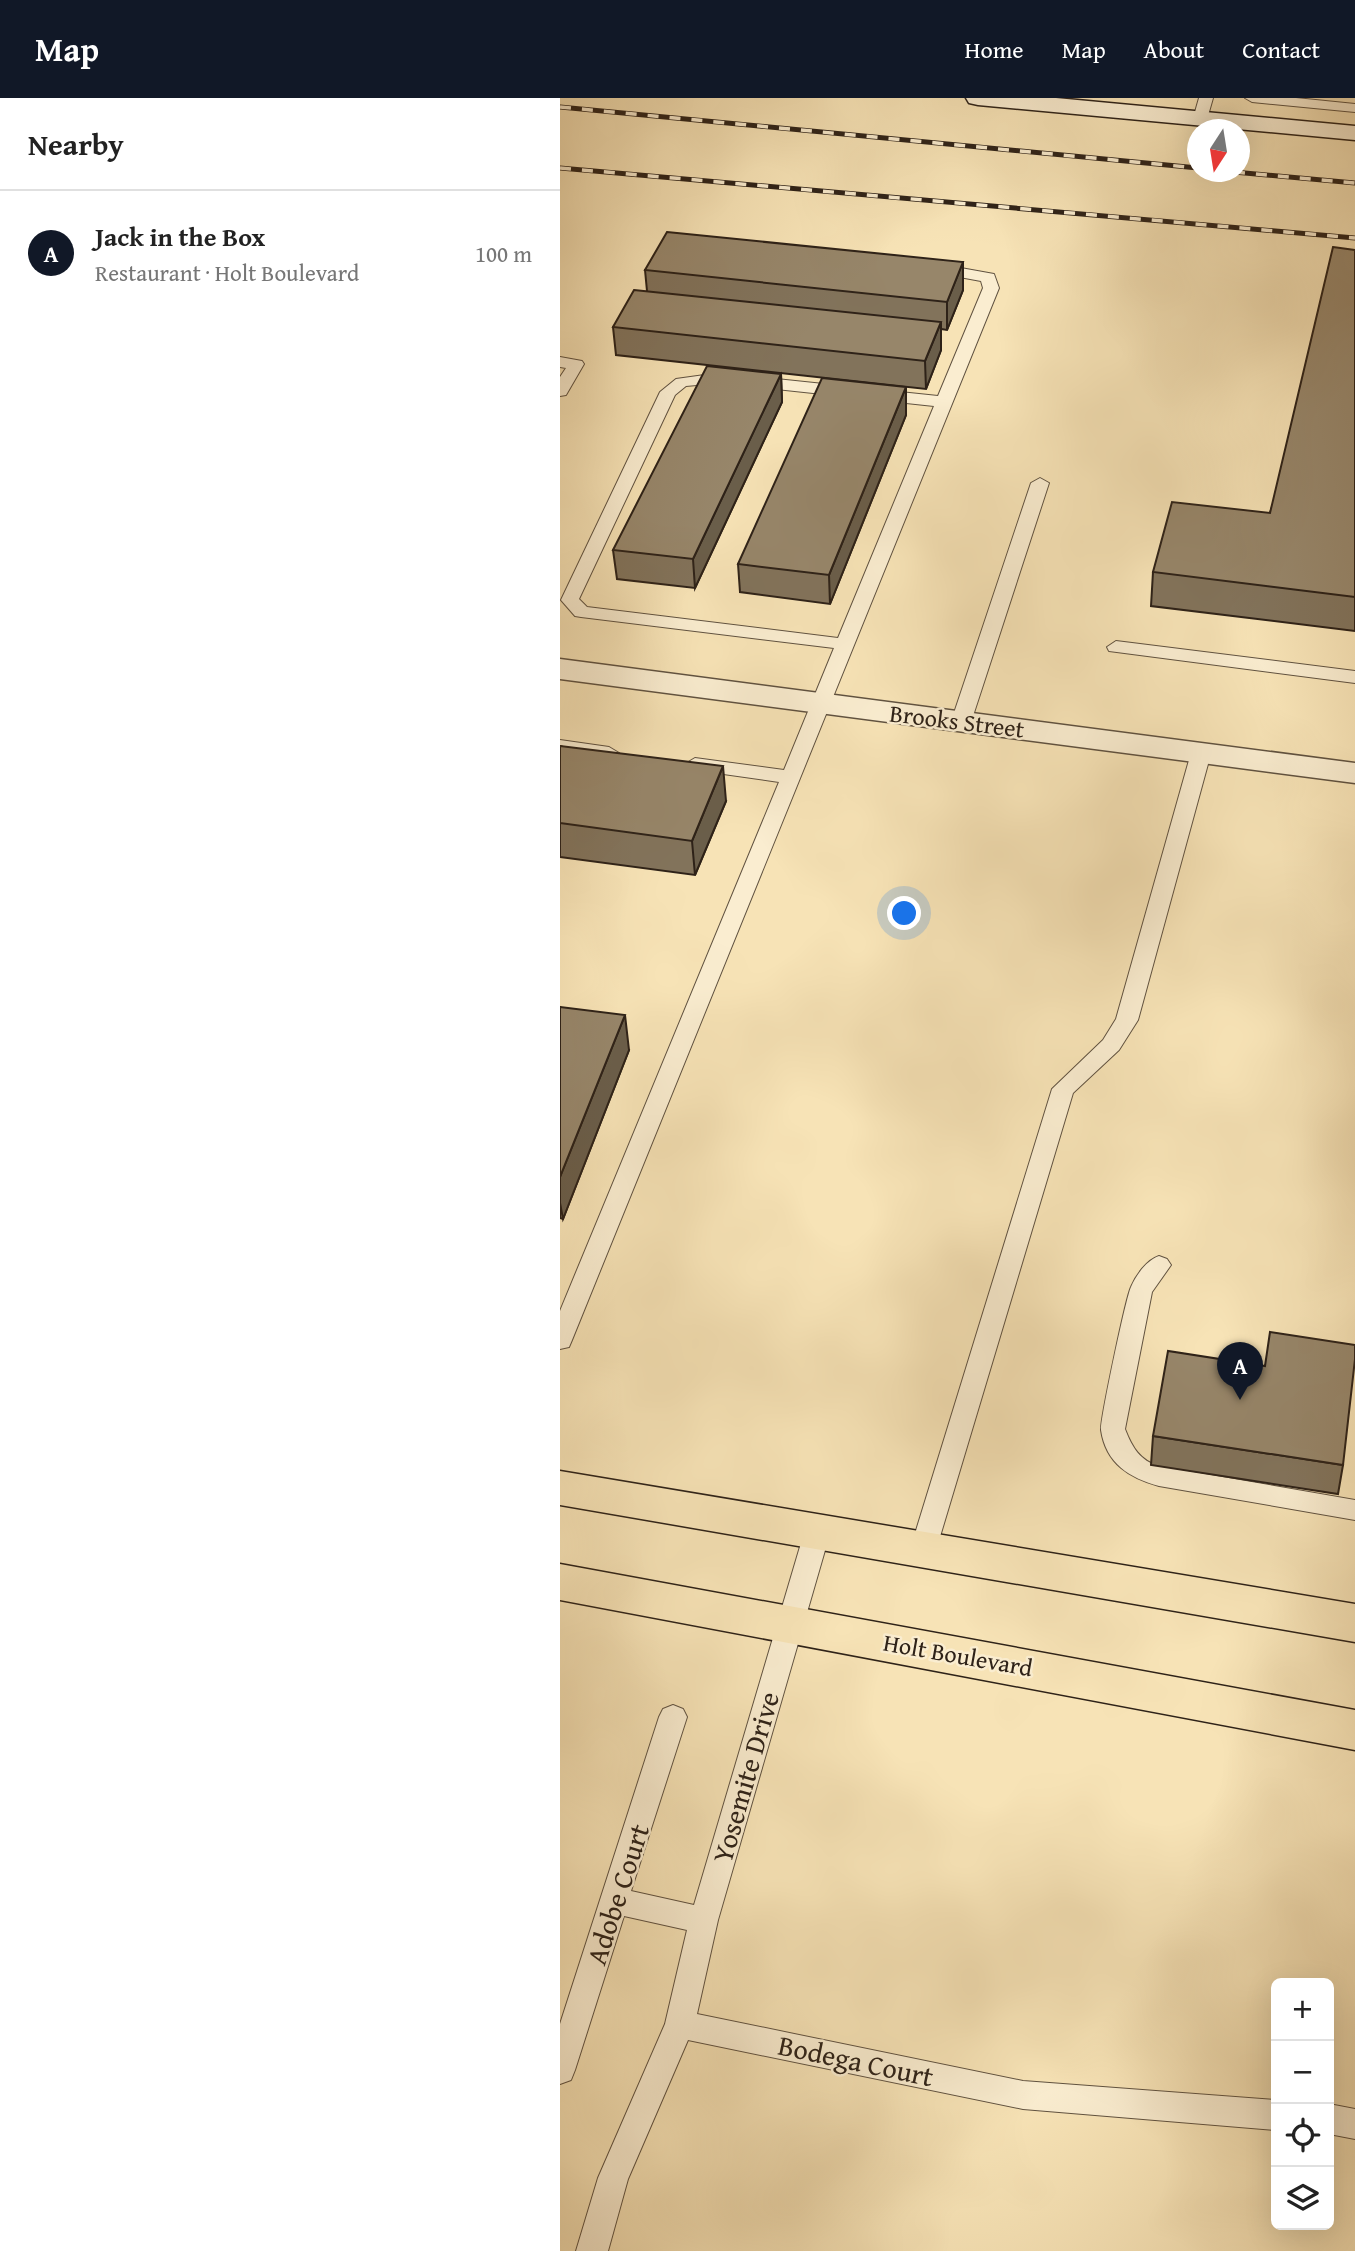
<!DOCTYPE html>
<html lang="en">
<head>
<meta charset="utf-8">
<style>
	:root { --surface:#fff; --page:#f6f6f6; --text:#222; --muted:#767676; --line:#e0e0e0; --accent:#111827 }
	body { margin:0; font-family:"Gentium Book Plus",serif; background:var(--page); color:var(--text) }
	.controls { position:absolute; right:21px; bottom:21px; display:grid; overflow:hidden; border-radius:10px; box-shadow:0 7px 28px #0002 }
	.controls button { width:63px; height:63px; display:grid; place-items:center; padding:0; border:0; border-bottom:2px solid var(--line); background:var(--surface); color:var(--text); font:35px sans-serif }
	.compass { position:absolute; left:627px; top:21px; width:63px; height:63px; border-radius:50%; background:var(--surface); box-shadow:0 7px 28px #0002; rotate:192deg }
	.you { position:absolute; left:345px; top:816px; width:24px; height:24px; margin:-18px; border:5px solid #fff; border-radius:50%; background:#1a73e8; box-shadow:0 0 0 10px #1a73e833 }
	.badge { display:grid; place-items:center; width:46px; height:46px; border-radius:50%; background:var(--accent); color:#fff; font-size:23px; font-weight:700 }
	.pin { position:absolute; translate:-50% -58px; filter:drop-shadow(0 2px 4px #0008) }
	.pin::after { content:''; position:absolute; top:37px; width:24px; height:21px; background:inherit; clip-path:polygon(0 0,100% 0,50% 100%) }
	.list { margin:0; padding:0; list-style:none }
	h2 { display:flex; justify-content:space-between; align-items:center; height:91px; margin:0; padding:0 28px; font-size:30px }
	h2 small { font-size:23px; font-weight:400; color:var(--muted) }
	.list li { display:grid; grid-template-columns:46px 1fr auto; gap:21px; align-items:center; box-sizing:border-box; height:126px; padding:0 28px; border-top:2px solid var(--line) }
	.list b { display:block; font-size:26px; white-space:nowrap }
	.list p { margin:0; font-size:23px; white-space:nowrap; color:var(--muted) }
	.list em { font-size:23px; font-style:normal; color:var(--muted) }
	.icon { flex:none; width:38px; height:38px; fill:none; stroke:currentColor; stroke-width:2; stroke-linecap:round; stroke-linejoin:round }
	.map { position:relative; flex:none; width:795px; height:2153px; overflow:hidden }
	header { display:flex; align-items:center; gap:42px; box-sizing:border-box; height:98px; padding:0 35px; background:var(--accent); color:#fff }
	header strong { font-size:33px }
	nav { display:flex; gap:38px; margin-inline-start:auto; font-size:24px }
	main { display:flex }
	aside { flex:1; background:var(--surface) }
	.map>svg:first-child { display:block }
</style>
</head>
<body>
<header>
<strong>Map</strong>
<nav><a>Home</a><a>Map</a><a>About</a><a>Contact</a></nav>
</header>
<main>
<aside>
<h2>Nearby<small></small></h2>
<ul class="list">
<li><span class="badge">A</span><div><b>Jack in the Box</b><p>Restaurant · Holt Boulevard</p></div><em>100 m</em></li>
</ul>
</aside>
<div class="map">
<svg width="795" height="2153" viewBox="0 0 795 2153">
	<rect width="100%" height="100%" fill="#f7e3b6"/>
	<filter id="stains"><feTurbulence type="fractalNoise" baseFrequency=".00286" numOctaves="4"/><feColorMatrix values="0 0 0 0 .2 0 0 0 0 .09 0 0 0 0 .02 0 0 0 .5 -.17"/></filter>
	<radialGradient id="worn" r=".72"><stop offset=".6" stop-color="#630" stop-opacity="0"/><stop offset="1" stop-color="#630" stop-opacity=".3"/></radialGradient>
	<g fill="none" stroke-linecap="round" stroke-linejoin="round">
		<g stroke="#605240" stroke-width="2">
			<path id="lane" d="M 639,0 L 653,0 L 647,21 L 640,25 L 633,21 Z
				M 685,0 L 736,0 L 795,6 L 795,14 L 692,4 Z
				M 373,165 L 434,176 L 439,190 L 12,1242 L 9,1249 L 0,1251 L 0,1213 L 219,684 L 135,672 L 125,666 L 135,660 L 224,672 L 274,550 L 21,519 L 15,518 L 1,502 L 100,294 L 116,281 L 159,275 L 378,298 L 423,190 L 421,183 L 367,173 L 365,170 ZM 159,285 L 374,308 L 278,540 L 27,509 L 19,501 L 115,297 L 126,288 Z
				M 0,259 L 22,263 L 24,266 L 6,297 L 0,298 L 0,279 L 6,270 L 0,269 Z
				M 480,380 L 489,385 L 411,624 L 408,628 L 394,628 L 391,624 L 471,385 Z
				M 556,543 L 795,573 L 795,585 L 549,553 L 547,549 Z
				M 0,642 L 49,649 L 59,655 L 49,661 L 0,654 Z
				M 641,649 L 651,655 L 578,922 L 559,952 L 513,995 L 376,1452 L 372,1460 L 363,1463 L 354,1460 L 350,1452 L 492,991 L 543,942 L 556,921 L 631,655 Z
				M 599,1158 L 607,1161 L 611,1167 L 592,1194 L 565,1331 C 572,1349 580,1363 599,1368 L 795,1402 L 795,1422 L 599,1388 C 570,1380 546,1366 541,1332 C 540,1323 566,1199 571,1189 C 576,1177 587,1162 599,1158 Z
				M 257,1424 L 266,1428 L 270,1435 L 158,1822 L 137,1916 L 463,1983 L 716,2002 L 716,2032 L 463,2011 L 128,1942 L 68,2081 L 48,2153 L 16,2153 L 38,2080 L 105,1926 L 127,1832 L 64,1818 L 15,1972 L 11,1982 L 0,1986 L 0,1926 L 99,1619 L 103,1611 L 113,1607 L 123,1611 L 127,1619 L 71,1793 L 134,1807 L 244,1435 L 248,1428 Z
				M 769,2006 L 795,2011 L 795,2041 L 769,2036 Z"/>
		</g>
		<g stroke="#605240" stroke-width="3">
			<path id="street" d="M 0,561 L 795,665 L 795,685 L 0,581 Z"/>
		</g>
		<g stroke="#2e2218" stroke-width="3">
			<path id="secondary" d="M 406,0 L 496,0 L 795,28 L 795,42 L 418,7 L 409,5 Z"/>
		</g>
		<g stroke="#2e2218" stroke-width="3">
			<path id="primary" d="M 0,1373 L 795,1506 L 795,1544 L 0,1407 Z
				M 0,1466 L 795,1612 L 795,1652 L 0,1502 Z"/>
		</g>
		<use href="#lane" fill="#faedd0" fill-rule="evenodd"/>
		<use href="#street" fill="#faedd0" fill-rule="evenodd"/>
		<use href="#secondary" fill="#faedd0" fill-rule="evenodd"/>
		<use href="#primary" fill="#f7e3b6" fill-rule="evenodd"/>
		<g stroke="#2e2218" stroke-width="5">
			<path id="rail" d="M 0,9 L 638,70
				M 0,70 L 795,140
				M 674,74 L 795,85"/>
		</g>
		<use href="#rail" stroke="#faedd0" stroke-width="3.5" stroke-dasharray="11" stroke-linecap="butt"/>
	</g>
	<path fill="#82735b" stroke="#2e2218" stroke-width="2" d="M 795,152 L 795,533 L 591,508 L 593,474 L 710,415 Z
		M 403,164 L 403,192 L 387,232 L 381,231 L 381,252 L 366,291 L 56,257 L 53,229 L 87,193 L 85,172 Z
		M 221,276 L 222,304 L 135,490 L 57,481 L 53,452 Z
		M 346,317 L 270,506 L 180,494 L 178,466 Z
		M 0,648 L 166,703 L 135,777 L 0,759 Z
		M 0,909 L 69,952 L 3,1121 L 0,1120 Z
		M 593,1338 L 783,1367 L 778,1396 L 591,1367 Z"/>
	<path fill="#6a5e4a" stroke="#2e2218" stroke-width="2" d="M 403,164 L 403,192 L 387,232 L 387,204 Z
		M 381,224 L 381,252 L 366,291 L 365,263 Z
		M 221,276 L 222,304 L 135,490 L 133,461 Z
		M 346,289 L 346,317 L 270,506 L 269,477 Z
		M 163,668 L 166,703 L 135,777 L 132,743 Z
		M 65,917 L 69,952 L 3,1121 L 0,1105 L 0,1079 Z"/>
	<path fill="#97866a" stroke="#2e2218" stroke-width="2" d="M 107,134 L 403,164 L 387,204 L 85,172 Z
		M 773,149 L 795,152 L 795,499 L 593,474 L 612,404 L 710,415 Z
		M 74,192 L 381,224 L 365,263 L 53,229 Z
		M 147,268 L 221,276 L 133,461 L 53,452 Z
		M 262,280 L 346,289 L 269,477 L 178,466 Z
		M 0,648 L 163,668 L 132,743 L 0,725 Z
		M 0,909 L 65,917 L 0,1079 Z
		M 710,1234 L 795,1247 L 795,1261 L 783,1367 L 593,1338 L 608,1253 L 705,1268 Z"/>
	<g text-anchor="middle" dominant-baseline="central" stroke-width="5" stroke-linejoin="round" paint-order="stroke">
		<g font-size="24" fill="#2e2218" stroke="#faedd0">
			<text transform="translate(397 623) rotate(7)">Brooks Street</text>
			<text transform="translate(398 1557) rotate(10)">Holt Boulevard</text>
		</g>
		<g font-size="28" fill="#2e2218" stroke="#faedd0">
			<text transform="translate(185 1679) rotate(-74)">Yosemite Drive</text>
			<text transform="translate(57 1796) rotate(-72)">Adobe Court</text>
			<text transform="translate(296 1962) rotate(12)">Bodega Court</text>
		</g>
	</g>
	<rect width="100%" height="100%" filter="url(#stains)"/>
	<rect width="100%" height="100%" fill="url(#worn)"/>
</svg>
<div class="controls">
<button>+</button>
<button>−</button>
<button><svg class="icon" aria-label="locate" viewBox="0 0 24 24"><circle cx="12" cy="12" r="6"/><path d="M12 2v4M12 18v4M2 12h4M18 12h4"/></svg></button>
<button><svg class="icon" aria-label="layers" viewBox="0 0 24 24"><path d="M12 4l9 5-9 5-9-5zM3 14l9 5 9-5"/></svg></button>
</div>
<svg class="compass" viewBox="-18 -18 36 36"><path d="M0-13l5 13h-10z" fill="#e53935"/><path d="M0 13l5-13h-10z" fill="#767676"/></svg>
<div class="you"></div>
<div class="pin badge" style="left:680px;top:1302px">A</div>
</div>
</main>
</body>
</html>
